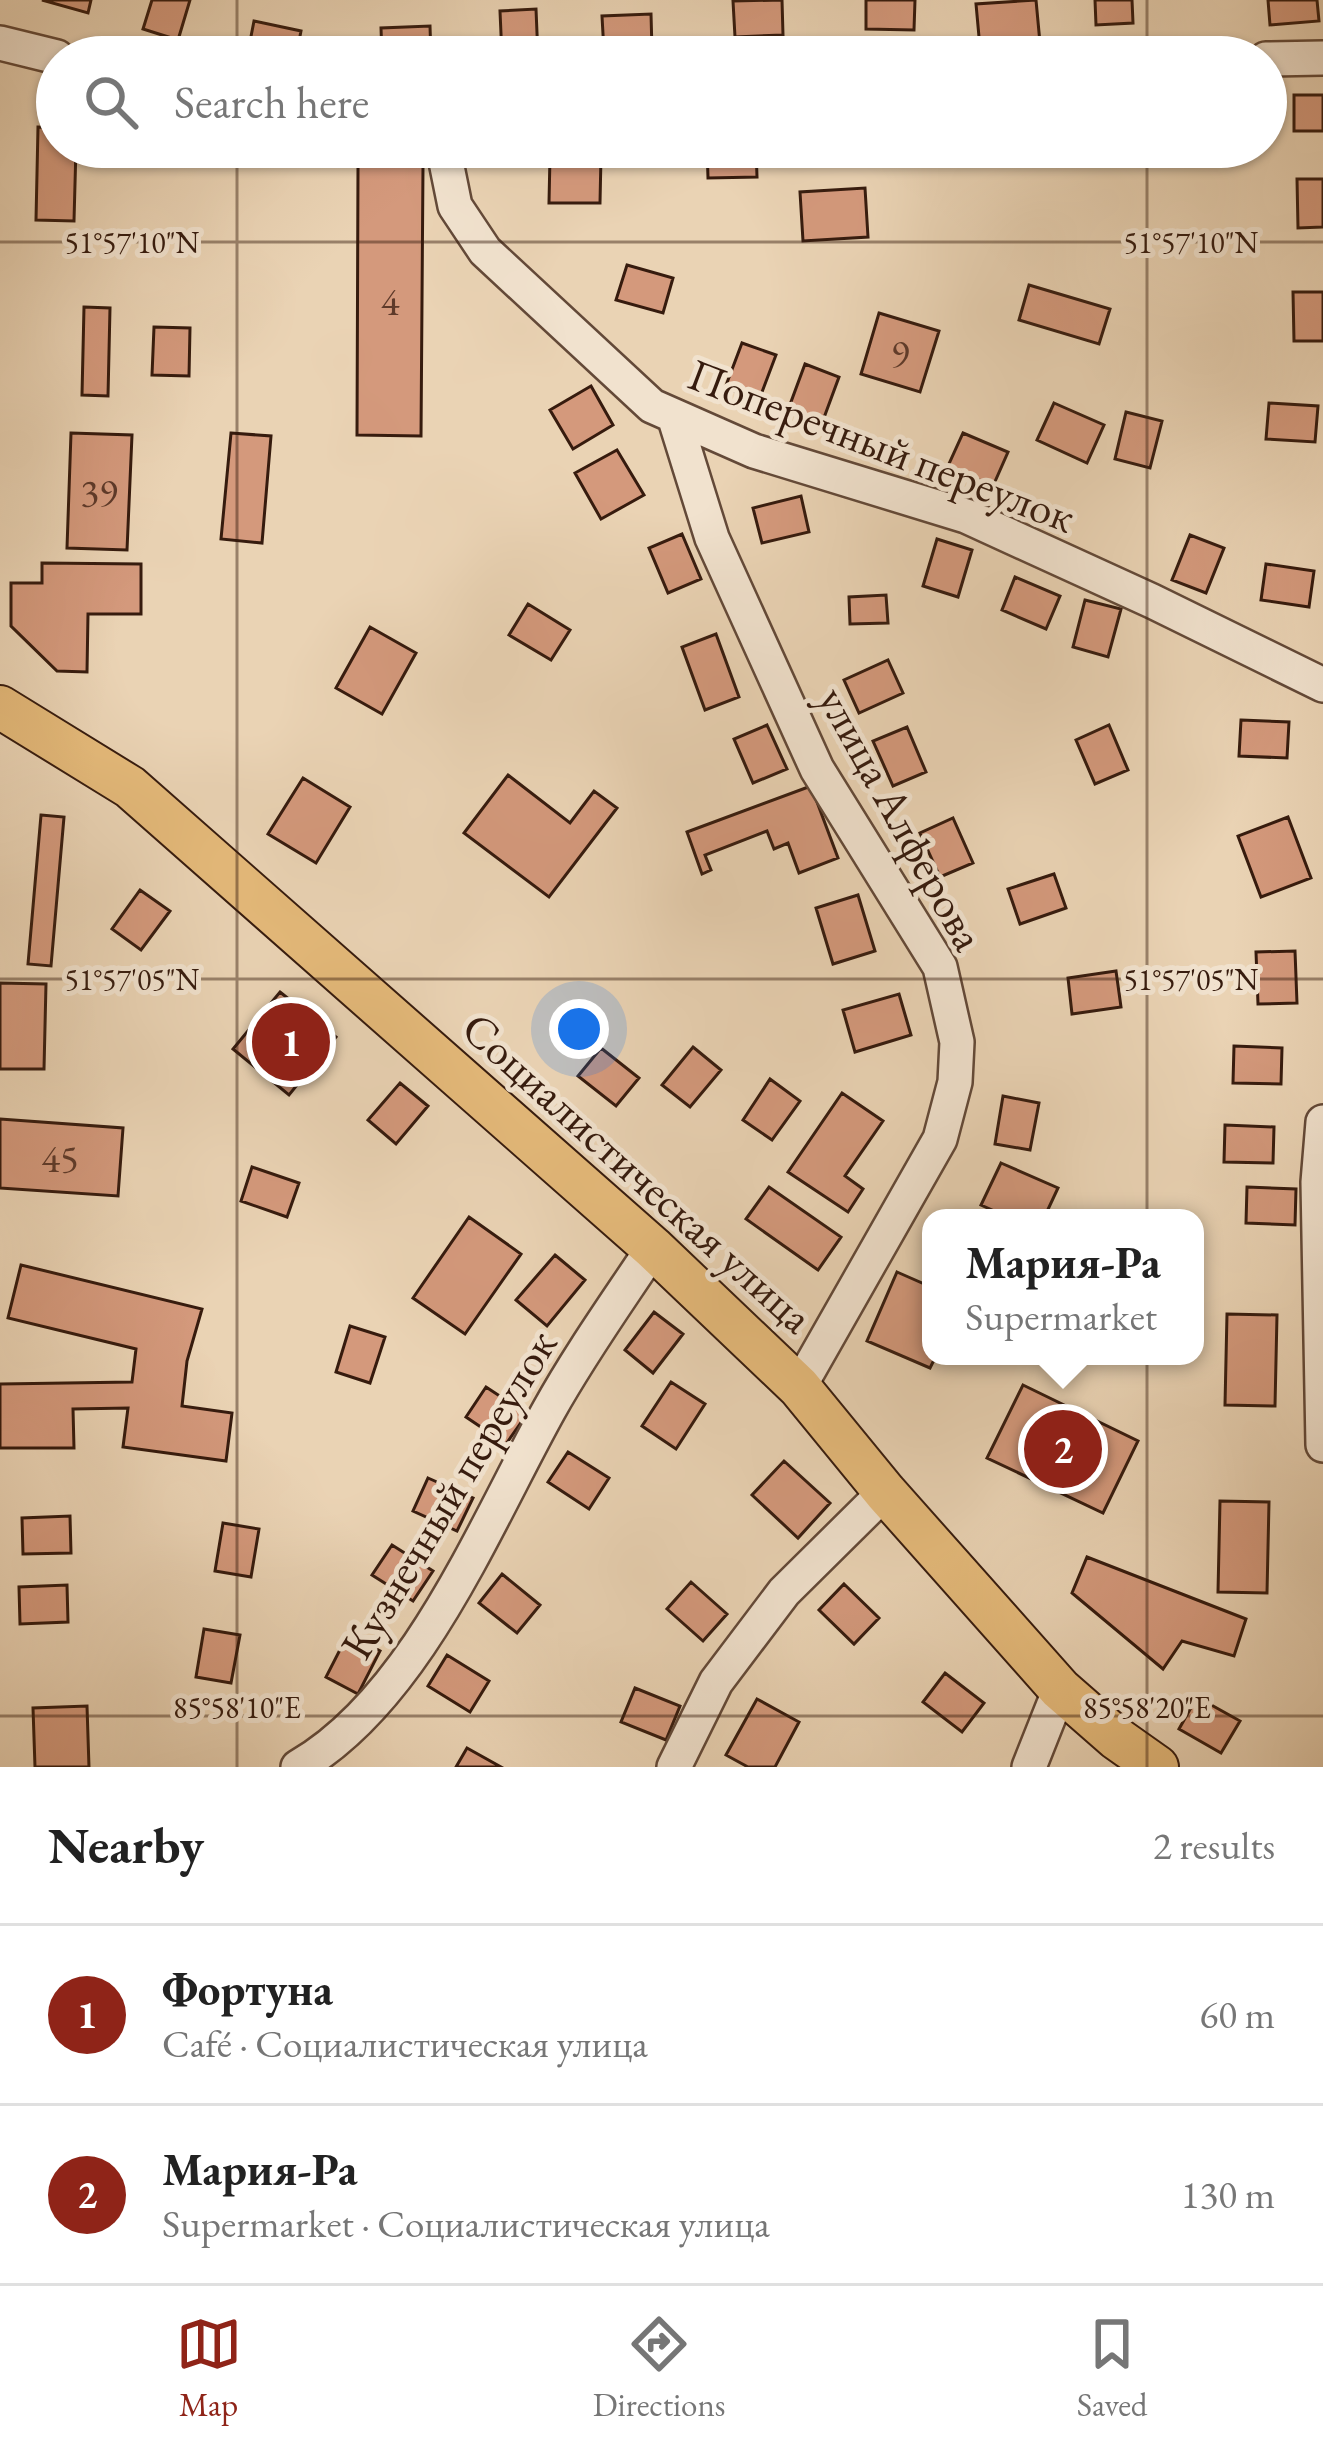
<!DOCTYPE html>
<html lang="en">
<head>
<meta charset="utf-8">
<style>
	:root { --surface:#fff; --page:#f6f6f6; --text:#222; --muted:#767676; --line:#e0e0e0; --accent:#8f2418 }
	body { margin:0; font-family:"EB Garamond",serif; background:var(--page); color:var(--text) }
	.you { position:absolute; left:579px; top:1029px; width:42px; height:42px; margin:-30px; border:9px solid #fff; border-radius:50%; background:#1a73e8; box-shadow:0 0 0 18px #1a73e833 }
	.badge { display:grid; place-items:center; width:78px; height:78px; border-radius:50%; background:var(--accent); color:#fff; font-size:39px; font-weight:700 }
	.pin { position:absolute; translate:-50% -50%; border:6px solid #fff; box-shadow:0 3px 12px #0006 }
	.popup { position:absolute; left:922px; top:1209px; width:282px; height:156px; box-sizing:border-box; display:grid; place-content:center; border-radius:24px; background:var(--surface); filter:drop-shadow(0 3px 9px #0005); font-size:39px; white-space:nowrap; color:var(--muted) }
	.popup b { font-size:45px; color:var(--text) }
	.popup::after { content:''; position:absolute; left:50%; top:100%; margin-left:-24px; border:24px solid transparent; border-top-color:var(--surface) }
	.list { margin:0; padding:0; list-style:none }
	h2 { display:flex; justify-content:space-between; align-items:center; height:156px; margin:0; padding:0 48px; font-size:51px }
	h2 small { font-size:39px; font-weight:400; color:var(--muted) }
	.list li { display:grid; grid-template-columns:78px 1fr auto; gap:36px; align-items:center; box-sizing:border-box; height:180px; padding:0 48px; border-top:3px solid var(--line) }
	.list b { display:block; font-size:45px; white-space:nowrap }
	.list p { margin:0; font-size:39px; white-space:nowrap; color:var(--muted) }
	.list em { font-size:39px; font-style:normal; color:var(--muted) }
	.icon { flex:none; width:66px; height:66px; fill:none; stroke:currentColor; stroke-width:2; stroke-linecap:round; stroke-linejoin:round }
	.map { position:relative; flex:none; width:1323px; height:1767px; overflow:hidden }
	.search { position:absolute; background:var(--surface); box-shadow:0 3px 9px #0004; left:36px; right:36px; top:36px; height:132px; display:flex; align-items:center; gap:30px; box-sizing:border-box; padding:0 42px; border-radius:66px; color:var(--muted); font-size:45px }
	.sheet { height:516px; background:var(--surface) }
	nav { display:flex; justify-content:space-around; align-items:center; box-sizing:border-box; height:168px; border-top:3px solid var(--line); background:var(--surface); font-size:33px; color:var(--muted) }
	nav a { display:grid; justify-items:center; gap:6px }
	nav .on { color:var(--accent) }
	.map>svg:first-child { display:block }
</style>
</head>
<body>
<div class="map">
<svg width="1323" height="1767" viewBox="0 0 1323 1767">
	<rect width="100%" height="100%" fill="#ead3b4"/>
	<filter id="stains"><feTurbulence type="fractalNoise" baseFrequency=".00167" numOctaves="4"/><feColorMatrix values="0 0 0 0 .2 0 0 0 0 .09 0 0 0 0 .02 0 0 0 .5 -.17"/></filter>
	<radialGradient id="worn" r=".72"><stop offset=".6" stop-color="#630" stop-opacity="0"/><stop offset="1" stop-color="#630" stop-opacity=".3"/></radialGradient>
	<path fill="#d4997c" stroke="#361b0e" stroke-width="3" d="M 42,0 L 91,0 L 88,13 Z
		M 152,0 L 190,0 L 178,40 L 143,29 Z
		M 782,0 L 783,35 L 735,37 L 733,1 Z
		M 866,0 L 915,0 L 914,30 L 866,29 Z
		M 1036,0 L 1040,43 L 980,48 L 976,4 Z
		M 1095,0 L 1132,0 L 1133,23 L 1096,25 Z
		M 1268,0 L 1317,0 L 1319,21 L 1270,25 Z
		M 536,9 L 538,57 L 502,57 L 500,11 Z
		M 651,14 L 652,50 L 604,52 L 602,16 Z
		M 254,21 L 301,31 L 296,57 L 247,57 Z
		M 430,26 L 431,57 L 382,57 L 381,28 Z
		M 1294,95 L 1323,95 L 1323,131 L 1294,131 Z
		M 38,127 L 57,128 L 57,147 L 76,147 L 74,221 L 36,220 Z
		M 707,147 L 756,147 L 757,177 L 708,178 Z
		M 918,147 L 954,147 L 956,161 L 920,166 Z
		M 1000,147 L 1049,147 L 1049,154 L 1001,156 Z
		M 1100,147 L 1149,147 L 1149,154 L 1101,156 Z
		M 550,156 L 601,156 L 600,203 L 549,203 Z
		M 358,166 L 423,166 L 421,436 L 357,435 Z
		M 1297,179 L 1323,179 L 1323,227 L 1298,228 Z
		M 865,188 L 868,237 L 803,241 L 800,192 Z
		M 627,265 L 673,278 L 663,313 L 616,300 Z
		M 1029,285 L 1110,309 L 1099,344 L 1019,320 Z
		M 1293,292 L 1323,292 L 1323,341 L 1294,341 Z
		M 84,307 L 110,308 L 108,396 L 82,395 Z
		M 879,313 L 939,331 L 920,392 L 861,374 Z
		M 154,327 L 190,328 L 189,376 L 152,375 Z
		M 742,343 L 776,355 L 759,400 L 725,388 Z
		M 805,364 L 839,377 L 822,423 L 788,410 Z
		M 591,386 L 613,425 L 573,449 L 550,410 Z
		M 1054,403 L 1104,425 L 1087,463 L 1037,440 Z
		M 1269,403 L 1318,406 L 1315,442 L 1266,439 Z
		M 1126,412 L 1162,421 L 1150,468 L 1115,459 Z
		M 71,433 L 132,435 L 127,550 L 67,548 Z
		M 231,433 L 271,436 L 262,543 L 221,539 Z
		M 963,433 L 1008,452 L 993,486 L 948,466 Z
		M 617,450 L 644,495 L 601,519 L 575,473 Z
		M 801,496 L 809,532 L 762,543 L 753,508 Z
		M 682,534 L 701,579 L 668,593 L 649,548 Z
		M 1190,535 L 1224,548 L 1206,593 L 1172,580 Z
		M 937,539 L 972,550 L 958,597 L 923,586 Z
		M 42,563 L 141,564 L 141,614 L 88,614 L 87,672 L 57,671 L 11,626 L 11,583 L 42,583 Z
		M 1266,564 L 1314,571 L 1309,607 L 1261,600 Z
		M 1015,577 L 1060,596 L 1046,629 L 1002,610 Z
		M 886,595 L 888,623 L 850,624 L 849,597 Z
		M 1085,600 L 1121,609 L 1108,657 L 1073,647 Z
		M 528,604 L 570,630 L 551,660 L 509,635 Z
		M 370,627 L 416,653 L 382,714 L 336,688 Z
		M 716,634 L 739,697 L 705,710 L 682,647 Z
		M 888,660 L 903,693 L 859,713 L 844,680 Z
		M 1241,720 L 1289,722 L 1287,758 L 1239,756 Z
		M 767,725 L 787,769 L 753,783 L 734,739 Z
		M 1109,725 L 1128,770 L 1095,784 L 1076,740 Z
		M 907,727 L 926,772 L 893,786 L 873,741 Z
		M 508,775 L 570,823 L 594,791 L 617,808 L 549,897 L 464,833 Z
		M 303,778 L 350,807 L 316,863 L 268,834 Z
		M 811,786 L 838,858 L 799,873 L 788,843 L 774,849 L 767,831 L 705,855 L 711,870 L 702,874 L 687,832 Z
		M 41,815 L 64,817 L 51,966 L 28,964 Z
		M 1288,817 L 1311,878 L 1261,897 L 1238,836 Z
		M 953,818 L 973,863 L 940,877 L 920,833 Z
		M 1054,874 L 1066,908 L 1020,924 L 1008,889 Z
		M 140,890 L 170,911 L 141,950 L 112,929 Z
		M 858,895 L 875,951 L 833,964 L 816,908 Z
		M 1295,951 L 1297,1003 L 1258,1004 L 1256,952 Z
		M 1116,971 L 1121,1007 L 1072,1014 L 1068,978 Z
		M 0,983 L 46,984 L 44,1069 L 0,1069 Z
		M 280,992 L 336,1037 L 289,1095 L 233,1049 Z
		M 899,994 L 911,1035 L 855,1052 L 843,1010 Z
		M 1234,1046 L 1282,1048 L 1281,1084 L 1233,1083 Z
		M 693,1047 L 721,1070 L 690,1107 L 662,1085 Z
		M 601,1048 L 639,1078 L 616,1106 L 578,1076 Z
		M 770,1079 L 800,1101 L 772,1140 L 743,1120 Z
		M 400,1083 L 428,1106 L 396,1144 L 368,1120 Z
		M 842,1093 L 883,1121 L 845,1176 L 863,1189 L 848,1212 L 788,1172 Z
		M 1003,1096 L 1039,1103 L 1030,1150 L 995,1144 Z
		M 0,1119 L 123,1128 L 118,1196 L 0,1188 Z
		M 1225,1125 L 1274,1127 L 1273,1163 L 1224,1162 Z
		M 1001,1163 L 1058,1188 L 1044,1218 L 1010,1218 L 981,1205 Z
		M 252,1167 L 299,1183 L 287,1217 L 241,1201 Z
		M 769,1187 L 841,1237 L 818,1270 L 746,1219 Z
		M 1247,1187 L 1296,1189 L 1295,1225 L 1246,1223 Z
		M 469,1217 L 521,1254 L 465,1334 L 413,1298 Z
		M 555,1255 L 585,1280 L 547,1326 L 516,1300 Z
		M 21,1265 L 202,1309 L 187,1361 L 182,1406 L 232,1413 L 226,1461 L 123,1447 L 128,1408 L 73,1409 L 74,1448 L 0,1448 L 0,1384 L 132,1382 L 136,1349 L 8,1318 Z
		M 897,1272 L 931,1287 L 931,1356 L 936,1356 L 930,1368 L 867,1341 Z
		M 654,1312 L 683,1334 L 653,1373 L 625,1350 Z
		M 1227,1314 L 1277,1315 L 1275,1406 L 1225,1405 Z
		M 350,1326 L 385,1337 L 370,1383 L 336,1372 Z
		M 671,1382 L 705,1404 L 676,1449 L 642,1426 Z
		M 1023,1385 L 1138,1441 L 1103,1513 L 987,1458 Z
		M 486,1387 L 527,1414 L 506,1444 L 466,1417 Z
		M 568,1452 L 609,1478 L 589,1509 L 548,1482 Z
		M 784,1461 L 830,1503 L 798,1538 L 752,1495 Z
		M 428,1478 L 473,1498 L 457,1531 L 413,1511 Z
		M 1220,1501 L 1269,1502 L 1267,1593 L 1218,1592 Z
		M 70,1516 L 71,1553 L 23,1554 L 22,1518 Z
		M 223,1523 L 259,1529 L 251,1577 L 215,1571 Z
		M 392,1545 L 433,1571 L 413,1601 L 372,1575 Z
		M 1087,1557 L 1246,1619 L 1234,1656 L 1182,1641 L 1163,1669 L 1072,1593 Z
		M 502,1574 L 540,1605 L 517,1633 L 479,1603 Z
		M 691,1582 L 727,1614 L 703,1641 L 667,1609 Z
		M 844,1584 L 879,1618 L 854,1644 L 819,1610 Z
		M 67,1585 L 68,1622 L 20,1624 L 19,1587 Z
		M 204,1629 L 240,1635 L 231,1683 L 196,1677 Z
		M 348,1634 L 380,1651 L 358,1694 L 326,1677 Z
		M 447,1655 L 489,1681 L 470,1712 L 428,1686 Z
		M 945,1673 L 984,1703 L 962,1732 L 923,1702 Z
		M 635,1688 L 680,1706 L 666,1740 L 621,1722 Z
		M 1197,1697 L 1240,1721 L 1221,1753 L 1179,1729 Z
		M 757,1699 L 799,1722 L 775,1767 L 748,1767 L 726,1755 Z
		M 87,1706 L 89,1767 L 35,1767 L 33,1708 Z
		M 467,1748 L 501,1767 L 456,1767 Z"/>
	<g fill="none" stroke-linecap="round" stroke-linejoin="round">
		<g stroke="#634938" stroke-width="38">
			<path id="minor" d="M 0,43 L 57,57
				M 1266,59 L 1323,58
				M 443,147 L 455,206 L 485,251 L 652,406 L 754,451 L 966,516 L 1152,601 L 1323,685
				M 674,416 L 712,538 L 817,769 L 940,967 L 957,1042 L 955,1082 L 940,1139 L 799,1387
				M 1323,1122 L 1318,1182 L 1323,1445
				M 298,1767 C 416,1699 485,1525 549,1410 C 580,1354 618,1301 653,1248
				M 674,1767 L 716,1682 L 784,1592 L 885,1492
				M 1029,1767 L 1060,1689"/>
		</g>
		<g stroke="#361b0e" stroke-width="46">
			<path id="major" d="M 0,707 L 130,787 L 653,1248 L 799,1387 L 885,1492 L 1060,1689 L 1116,1738 L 1157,1767"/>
		</g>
		<use href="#minor" stroke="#f1e2ce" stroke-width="33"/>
		<use href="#major" stroke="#e5ba7a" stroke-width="42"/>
	</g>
	<path fill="none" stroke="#361b0e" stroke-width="3" stroke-opacity="0.45" d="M 237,0 L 237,57M 1147,0 L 1147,57M 237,147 L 237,1767M 1147,147 L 1147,1767M 0,242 L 1323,242M 0,979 L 1323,979M 0,1716 L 1323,1716"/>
	<g text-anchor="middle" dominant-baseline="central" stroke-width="10" stroke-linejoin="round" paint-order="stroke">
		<g font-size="39" fill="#5e3a2a">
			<text x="390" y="301">4</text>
			<text x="900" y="353">9</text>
			<text x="99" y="492">39</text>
			<text x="60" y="1158">45</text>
		</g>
		<g font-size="45" fill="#361b0e" stroke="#f1e2ce">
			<text transform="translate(882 445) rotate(21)">Поперечный переулок</text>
			<text transform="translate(902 818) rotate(61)">улица Алферова</text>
			<text transform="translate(638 1172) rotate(42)">Социалистическая улица</text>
			<text transform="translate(448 1494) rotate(-59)">Кузнечный переулок</text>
		</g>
	</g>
	<g font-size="30" text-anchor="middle" fill="#361b0e" stroke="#f1e2ce" stroke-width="10" stroke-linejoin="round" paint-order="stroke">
		<text x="132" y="253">51°57'10"N</text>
		<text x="1191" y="253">51°57'10"N</text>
		<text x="132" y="990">51°57'05"N</text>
		<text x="1191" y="990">51°57'05"N</text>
		<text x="237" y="1718">85°58'10"E</text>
		<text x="1147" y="1718">85°58'20"E</text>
	</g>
	<rect width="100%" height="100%" filter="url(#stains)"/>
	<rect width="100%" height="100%" fill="url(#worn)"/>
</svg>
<div class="you"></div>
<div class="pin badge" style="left:291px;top:1042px">1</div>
<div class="pin badge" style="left:1063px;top:1449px">2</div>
<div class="popup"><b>Мария-Ра</b>Supermarket</div>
<div class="search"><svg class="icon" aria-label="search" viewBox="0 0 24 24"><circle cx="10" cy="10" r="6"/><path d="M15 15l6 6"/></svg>Search here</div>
</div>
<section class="sheet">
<h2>Nearby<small>2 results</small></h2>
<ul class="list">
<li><span class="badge">1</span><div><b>Фортуна</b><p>Café · Социалистическая улица</p></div><em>60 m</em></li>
<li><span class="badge">2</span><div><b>Мария-Ра</b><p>Supermarket · Социалистическая улица</p></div><em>130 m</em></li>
</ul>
</section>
<nav>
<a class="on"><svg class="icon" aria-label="map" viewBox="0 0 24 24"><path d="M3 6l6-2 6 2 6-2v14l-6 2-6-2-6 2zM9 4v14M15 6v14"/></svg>Map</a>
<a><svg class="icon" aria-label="directions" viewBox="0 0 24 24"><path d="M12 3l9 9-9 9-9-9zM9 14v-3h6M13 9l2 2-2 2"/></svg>Directions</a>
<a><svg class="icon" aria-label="saved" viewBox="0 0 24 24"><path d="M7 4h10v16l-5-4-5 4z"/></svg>Saved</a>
</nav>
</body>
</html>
